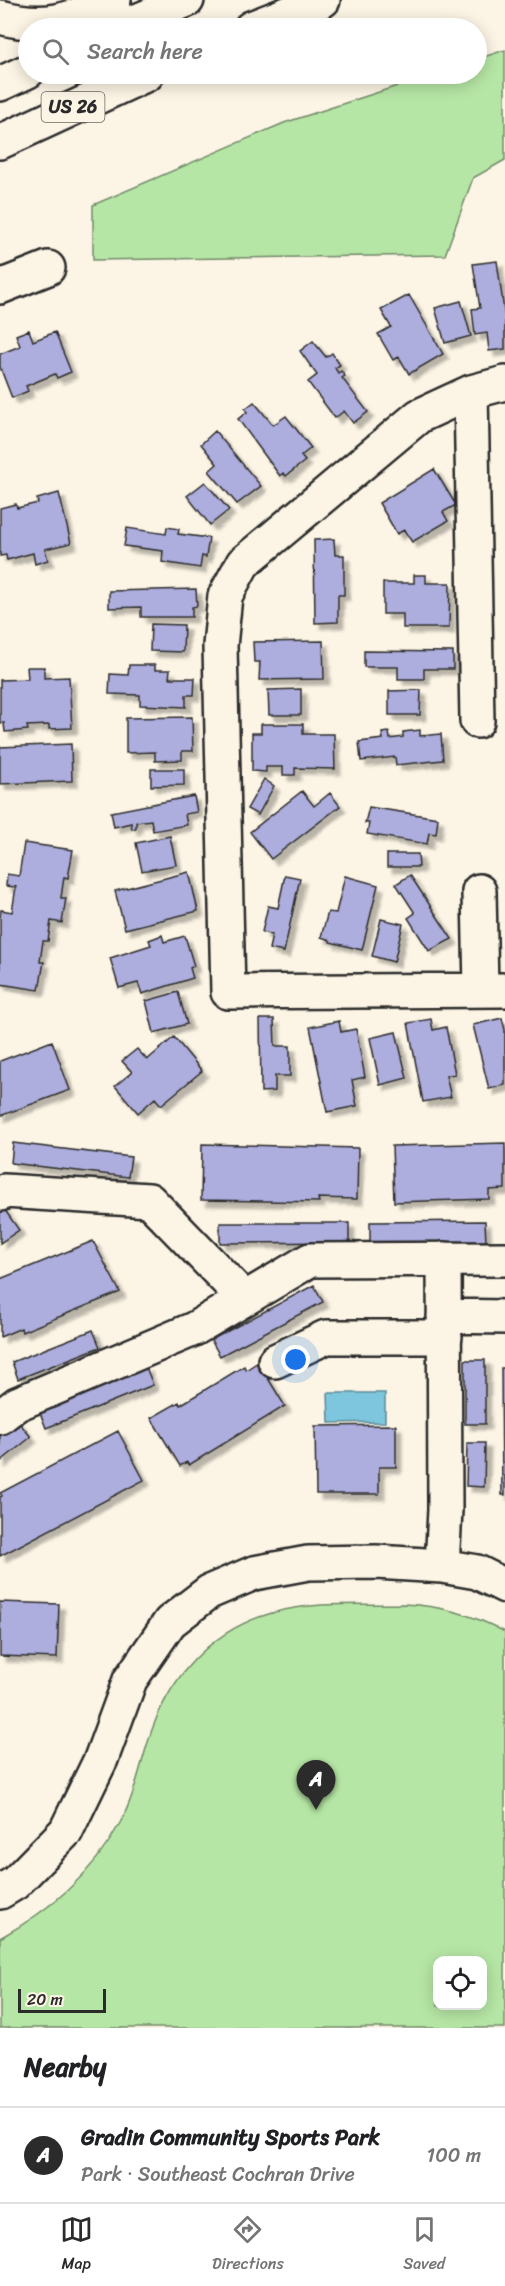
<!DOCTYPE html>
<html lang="en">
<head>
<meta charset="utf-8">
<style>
	:root { --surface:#fff; --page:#f6f6f6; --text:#202124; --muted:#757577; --line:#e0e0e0; --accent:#2b2b2b }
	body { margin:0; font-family:Sriracha,sans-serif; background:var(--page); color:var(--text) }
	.controls { position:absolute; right:18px; bottom:18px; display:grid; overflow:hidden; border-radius:12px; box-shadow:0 3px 15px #0003 }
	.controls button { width:54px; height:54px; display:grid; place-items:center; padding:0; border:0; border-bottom:2px solid var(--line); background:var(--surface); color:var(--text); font:30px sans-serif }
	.scale { position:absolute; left:18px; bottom:15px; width:88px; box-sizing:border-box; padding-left:6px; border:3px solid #2b2b2b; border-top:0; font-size:16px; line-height:21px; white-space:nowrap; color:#2b2b2b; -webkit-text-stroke:4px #fcf5e5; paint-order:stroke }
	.you { position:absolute; left:296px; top:1360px; width:21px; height:21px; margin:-15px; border:4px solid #fff; border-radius:50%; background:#1a73e8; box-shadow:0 0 0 9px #1a73e833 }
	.badge { display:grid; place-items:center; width:39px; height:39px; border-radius:50%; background:var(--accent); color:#fff; font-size:20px; font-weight:700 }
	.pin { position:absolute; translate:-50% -50px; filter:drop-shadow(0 2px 3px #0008) }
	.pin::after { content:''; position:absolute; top:32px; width:21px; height:18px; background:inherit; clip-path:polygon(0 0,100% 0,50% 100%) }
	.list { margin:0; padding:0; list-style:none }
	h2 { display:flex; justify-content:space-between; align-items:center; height:78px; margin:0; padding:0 24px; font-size:26px }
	h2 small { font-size:20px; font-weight:400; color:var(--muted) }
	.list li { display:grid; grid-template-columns:39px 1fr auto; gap:18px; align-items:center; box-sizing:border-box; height:96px; padding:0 24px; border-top:2px solid var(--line) }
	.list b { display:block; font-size:22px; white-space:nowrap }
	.list p { margin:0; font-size:20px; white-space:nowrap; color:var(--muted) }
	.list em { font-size:20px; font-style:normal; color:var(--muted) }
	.icon { flex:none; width:33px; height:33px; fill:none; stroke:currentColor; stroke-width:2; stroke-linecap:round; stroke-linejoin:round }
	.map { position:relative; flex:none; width:505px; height:2028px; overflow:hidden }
	.search { position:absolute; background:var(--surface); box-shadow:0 3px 15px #0003; left:18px; right:18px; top:18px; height:66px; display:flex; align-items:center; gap:15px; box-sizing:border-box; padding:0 21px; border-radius:33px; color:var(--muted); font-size:22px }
	.sheet { height:174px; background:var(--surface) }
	nav { display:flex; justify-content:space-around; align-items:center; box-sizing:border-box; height:84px; border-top:2px solid var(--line); background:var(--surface); font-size:16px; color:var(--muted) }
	nav a { display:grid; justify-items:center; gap:3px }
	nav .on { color:var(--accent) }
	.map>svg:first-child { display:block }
</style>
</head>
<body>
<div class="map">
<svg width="505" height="2028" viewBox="0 0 505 2028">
	<defs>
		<filter id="shadow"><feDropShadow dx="5.5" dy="5.5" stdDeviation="1.5" flood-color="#0004"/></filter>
	</defs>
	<rect width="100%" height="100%" fill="#fcf5e5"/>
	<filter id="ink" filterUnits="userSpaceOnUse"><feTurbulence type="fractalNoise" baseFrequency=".0167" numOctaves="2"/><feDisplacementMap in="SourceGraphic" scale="12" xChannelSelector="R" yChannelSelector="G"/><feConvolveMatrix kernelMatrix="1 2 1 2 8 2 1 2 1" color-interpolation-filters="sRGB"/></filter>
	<g filter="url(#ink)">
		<path fill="#b6e6a5" stroke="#708868" stroke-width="1.5" fill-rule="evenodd" d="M 505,50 L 505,160 L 473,178 L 445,255 L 93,260 L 93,205 L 284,123 L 434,74 L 476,74 L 477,59 Z
			M 404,1604 C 441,1606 472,1614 505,1632 L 505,2028 L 0,2028 L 0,1938 C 50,1910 92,1875 120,1823 C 134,1797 139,1770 148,1742 C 166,1681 209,1630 272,1613 C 314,1601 360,1605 404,1604 ZM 482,1960 L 482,2006 L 438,2006 L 438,1960 Z"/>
		<path fill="#7dc6dd" stroke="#5c8896" stroke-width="1.5" d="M 328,1393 L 385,1393 L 385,1422 L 329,1423 Z"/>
		<path fill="#adadde" stroke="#2b2b2b" stroke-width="1.5" filter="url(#shadow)" d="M 497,261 L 505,318 L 505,349 L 489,351 L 487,333 L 475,335 L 472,309 L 480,308 L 473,264 Z
			M 409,295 L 443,354 L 409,374 L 399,357 L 393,360 L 378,334 L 391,327 L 381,310 Z
			M 461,301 L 471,336 L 445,343 L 435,308 Z
			M 29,330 L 33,341 L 55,332 L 71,372 L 57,378 L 55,374 L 26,386 L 28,391 L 12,398 L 0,367 L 0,354 L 20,346 L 16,335 Z
			M 313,341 L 326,357 L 332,353 L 340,365 L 335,368 L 338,373 L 341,371 L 345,376 L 342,378 L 368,412 L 353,423 L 344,411 L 335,418 L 308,382 L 317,375 L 300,351 Z
			M 254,402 L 273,425 L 286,416 L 311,448 L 301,456 L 305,461 L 286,476 L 283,473 L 280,476 L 238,419 L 247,412 L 245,409 Z
			M 215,431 L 261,486 L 237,504 L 209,471 L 217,464 L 201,444 Z
			M 434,469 L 456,505 L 443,512 L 448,521 L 412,542 L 404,530 L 397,534 L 379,503 Z
			M 205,482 L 229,510 L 210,525 L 187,496 Z
			M 59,493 L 71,543 L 45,549 L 48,560 L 35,564 L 33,553 L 7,560 L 6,555 L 0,556 L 0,508 L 16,504 L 17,508 L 38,503 L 37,499 Z
			M 167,527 L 179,529 L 178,534 L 209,538 L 206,557 L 202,556 L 200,568 L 162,562 L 163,551 L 124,546 L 127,528 L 166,534 Z
			M 334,539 L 335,555 L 344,555 L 344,595 L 338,595 L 338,622 L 315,623 L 314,540 Z
			M 414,575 L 426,575 L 426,583 L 450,583 L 449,628 L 403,628 L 403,614 L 383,614 L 383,583 L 414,583 Z
			M 196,589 L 197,606 L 192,607 L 192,617 L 141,617 L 141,607 L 109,608 L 109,591 Z
			M 151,624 L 184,625 L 183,652 L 150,651 Z
			M 323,641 L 324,679 L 259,680 L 260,662 L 254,662 L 253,642 Z
			M 364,651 L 453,652 L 453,669 L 424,669 L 424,679 L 398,679 L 398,667 L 364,667 Z
			M 129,665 L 155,665 L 155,670 L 170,670 L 169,678 L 195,678 L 194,695 L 186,695 L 186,707 L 140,705 L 140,695 L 109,694 L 110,674 L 128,675 Z
			M 27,667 L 44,667 L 44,678 L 69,677 L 72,728 L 49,729 L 49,725 L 27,726 L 28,730 L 5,732 L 4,723 L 0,723 L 0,680 L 28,679 Z
			M 301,689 L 301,715 L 269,715 L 268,690 Z
			M 421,690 L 420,715 L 389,715 L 389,691 Z
			M 192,717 L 193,751 L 182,751 L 182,760 L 155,761 L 155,752 L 126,753 L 126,718 Z
			M 261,724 L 303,724 L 303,734 L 334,734 L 335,769 L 295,768 L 295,775 L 283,775 L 283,767 L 266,767 L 266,772 L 252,771 L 252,733 L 261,733 Z
			M 420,730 L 420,736 L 441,734 L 443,760 L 396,765 L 395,757 L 361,761 L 359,742 L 383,739 L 382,733 L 389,732 L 390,739 L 403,737 L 403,732 Z
			M 71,744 L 72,781 L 0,784 L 0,747 Z
			M 151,769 L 184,769 L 184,785 L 151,786 Z
			M 264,779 L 274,786 L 258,815 L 247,809 Z
			M 302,791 L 314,806 L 330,793 L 340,806 L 271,859 L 250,832 Z
			M 194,796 L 197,812 L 185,814 L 187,825 L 153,831 L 151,820 L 136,822 L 136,828 L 132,829 L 131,823 L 114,827 L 111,812 Z
			M 369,807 L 438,818 L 436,834 L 429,833 L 427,844 L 367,834 L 369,823 L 365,823 Z
			M 170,836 L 176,865 L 142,871 L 136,843 Z
			M 24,843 L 73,850 L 68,878 L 64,877 L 61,898 L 66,898 L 62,923 L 51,921 L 48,941 L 43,941 L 40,962 L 44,962 L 39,990 L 0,984 L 0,918 L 1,910 L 12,912 L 16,887 L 6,886 L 7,874 L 19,876 Z
			M 387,854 L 418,854 L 419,867 L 387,867 Z
			M 189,872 L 198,911 L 125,929 L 115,891 Z
			M 285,875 L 300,878 L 284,952 L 269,949 L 272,935 L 262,932 L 268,906 L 278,908 Z
			M 410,875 L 452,939 L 429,951 L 408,918 L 415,913 L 396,884 Z
			M 345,876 L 378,885 L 362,950 L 330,942 L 330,940 L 321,937 L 328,912 L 336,913 Z
			M 381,919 L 403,924 L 394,962 L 372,956 Z
			M 162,935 L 164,942 L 185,936 L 194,966 L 190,968 L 193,978 L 142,994 L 138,983 L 119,988 L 110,958 L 151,945 L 149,940 Z
			M 178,992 L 187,1024 L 154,1033 L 146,1001 Z
			M 502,1018 L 505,1030 L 505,1085 L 489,1089 L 473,1025 Z
			M 260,1019 L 274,1019 L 275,1046 L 290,1046 L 290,1076 L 275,1076 L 275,1091 L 261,1092 Z
			M 431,1019 L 433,1030 L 446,1027 L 455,1074 L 446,1076 L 451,1097 L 423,1102 L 408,1023 Z
			M 339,1021 L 341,1032 L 356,1029 L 365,1077 L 352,1080 L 357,1106 L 327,1112 L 310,1027 Z
			M 396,1032 L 407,1078 L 380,1085 L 370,1038 Z
			M 174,1037 L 202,1071 L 161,1105 L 155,1098 L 138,1113 L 115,1086 L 132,1072 L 122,1061 L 137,1049 L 147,1060 Z
			M 52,1041 L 70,1090 L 0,1116 L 0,1061 Z
			M 13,1143 L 131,1157 L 128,1177 L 11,1163 Z
			M 505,1143 L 505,1189 L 489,1190 L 489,1199 L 394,1202 L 392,1146 Z
			M 202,1144 L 358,1148 L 357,1199 L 318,1198 L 319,1202 L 201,1200 Z
			M 2,1206 L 19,1230 L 0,1243 L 0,1207 Z
			M 485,1221 L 486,1242 L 370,1243 L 370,1222 Z
			M 220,1223 L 349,1223 L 349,1242 L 220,1243 Z
			M 93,1241 L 120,1292 L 22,1332 L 21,1328 L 0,1337 L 0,1279 Z
			M 314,1285 L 323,1302 L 220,1356 L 211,1340 Z
			M 93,1330 L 100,1347 L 18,1379 L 12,1362 Z
			M 465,1360 L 485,1360 L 485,1424 L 465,1424 Z
			M 258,1362 L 285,1406 L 189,1465 L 187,1462 L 180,1466 L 151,1418 L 179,1402 L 180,1405 L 244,1366 L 246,1370 Z
			M 146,1367 L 153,1385 L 46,1428 L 39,1410 Z
			M 501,1368 L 505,1368 L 505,1495 L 502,1495 Z
			M 18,1421 L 31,1437 L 0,1462 L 0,1436 Z
			M 396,1425 L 396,1467 L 379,1467 L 379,1494 L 316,1494 L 315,1426 Z
			M 118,1431 L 144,1480 L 0,1556 L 0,1497 L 2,1496 L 0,1493 Z
			M 467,1443 L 485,1443 L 484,1487 L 466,1486 Z
			M 0,1602 L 59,1604 L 57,1658 L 0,1656 Z"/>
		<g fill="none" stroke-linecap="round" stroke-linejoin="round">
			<g stroke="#2b2b2b" stroke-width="38">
				<path id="minor" d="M 0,287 L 48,268
					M 505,383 L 471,392 L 419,416 L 243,563 L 225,596 L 220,646 L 228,992 L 505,990
					M 471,392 L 477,721
					M 479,891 L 481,990
					M 0,1194 L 4,1191 L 149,1200 L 244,1298
					M 444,1316 L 505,1317
					M 275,1361 L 326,1337 L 445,1337
					M 0,1417 L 17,1404 L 194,1329 L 310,1260 L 505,1259
					M 442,1566 L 445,1510 L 444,1259
					M 0,1892 L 15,1883 L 66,1831 L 101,1759 L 130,1680 L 170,1622 L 209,1592 L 254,1573 L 308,1563 L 376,1562 L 442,1566 L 477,1572 L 505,1586"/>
			</g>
			<g stroke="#2b2b2b" stroke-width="38">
				<path id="highway" d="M 0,17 C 48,30 70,19 114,0
					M 120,28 L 187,0
					M 251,28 L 323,0
					M 0,84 L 28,71
					M 0,142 L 147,74"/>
			</g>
			<use href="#minor" stroke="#fcf5e5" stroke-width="33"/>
			<use href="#highway" stroke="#fcf5e5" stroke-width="33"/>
		</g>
	</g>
	<g text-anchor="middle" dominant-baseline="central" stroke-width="6" stroke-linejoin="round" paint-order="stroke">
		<rect fill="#fcf5e5" stroke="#6a6863" stroke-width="1.5" x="41.5" y="92" width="63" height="30" rx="4.5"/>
		<g font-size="18" font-weight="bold" fill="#2b2b2b">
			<text x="73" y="107">US 26</text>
		</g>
	</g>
</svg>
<div class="controls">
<button><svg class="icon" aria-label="locate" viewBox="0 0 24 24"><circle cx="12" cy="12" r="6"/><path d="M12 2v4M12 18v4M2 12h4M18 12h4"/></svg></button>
</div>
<div class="scale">20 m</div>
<div class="you"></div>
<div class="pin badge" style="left:316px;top:1810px">A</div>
<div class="search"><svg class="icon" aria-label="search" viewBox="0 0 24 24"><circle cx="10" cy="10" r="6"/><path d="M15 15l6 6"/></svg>Search here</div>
</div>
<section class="sheet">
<h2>Nearby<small></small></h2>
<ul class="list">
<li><span class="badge">A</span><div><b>Gradin Community Sports Park</b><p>Park · Southeast Cochran Drive</p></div><em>100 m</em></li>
</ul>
</section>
<nav>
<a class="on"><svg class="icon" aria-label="map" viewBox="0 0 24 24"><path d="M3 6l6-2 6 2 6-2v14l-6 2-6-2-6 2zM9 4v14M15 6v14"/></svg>Map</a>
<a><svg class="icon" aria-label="directions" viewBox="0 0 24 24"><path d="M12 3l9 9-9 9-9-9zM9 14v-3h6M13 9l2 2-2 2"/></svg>Directions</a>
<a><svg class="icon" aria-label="saved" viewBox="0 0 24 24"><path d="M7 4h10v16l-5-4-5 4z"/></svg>Saved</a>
</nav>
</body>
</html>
